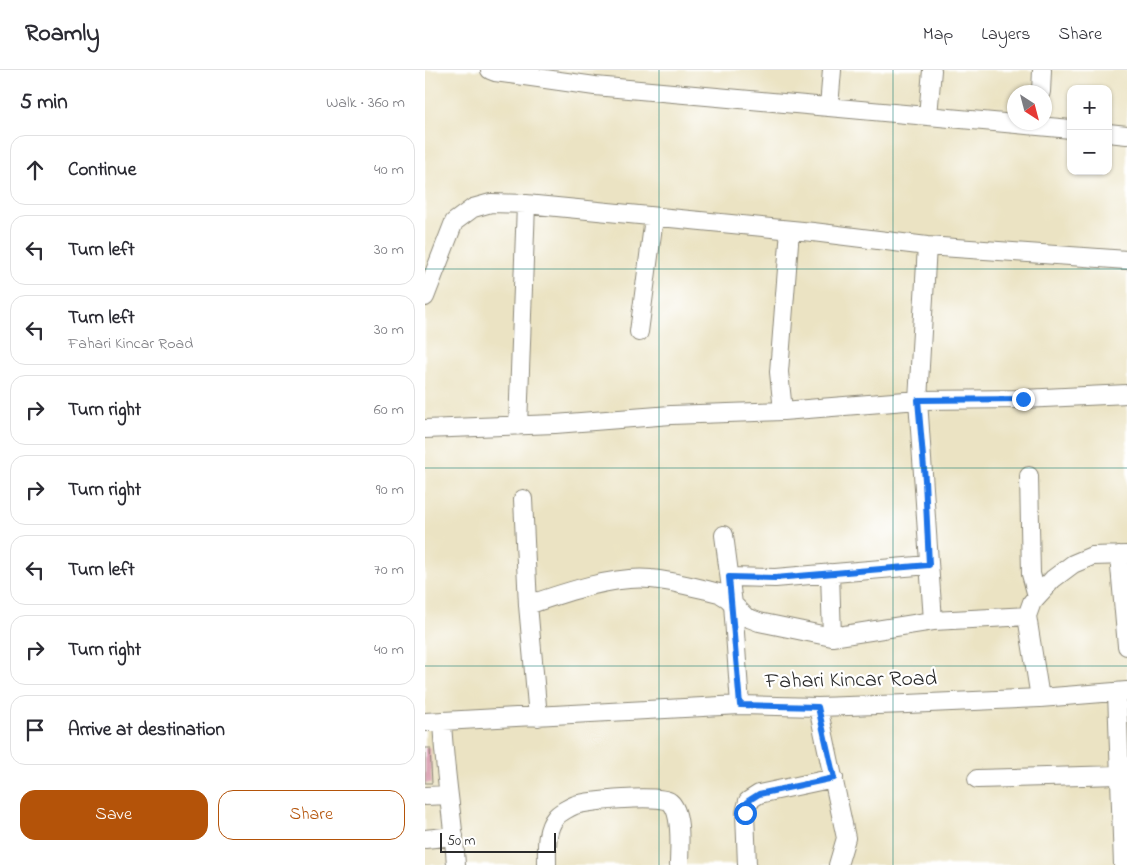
<!DOCTYPE html>
<html lang="en">
<head>
<meta charset="utf-8">
<style>
	:root { --surface:#fff; --page:#f7f7f7; --text:#2b2b33; --muted:#7c7c81; --line:#e1e1e2; --accent:#b45309 }
	body { margin:0; font-family:"Indie Flower",sans-serif; background:var(--page); color:var(--text) }
	.controls { position:absolute; right:15px; top:15px; display:grid; overflow:hidden; border-radius:10px; box-shadow:0 1px 4px #0004 }
	.controls button { width:45px; height:45px; display:grid; place-items:center; padding:0; border:0; border-bottom:1px solid var(--line); background:var(--surface); color:var(--text); font:25px sans-serif }
	.compass { position:absolute; left:582px; top:15px; width:45px; height:45px; border-radius:50%; background:var(--surface); box-shadow:0 1px 4px #0004; rotate:144deg }
	.scale { position:absolute; left:15px; bottom:12px; width:116px; box-sizing:border-box; padding-left:5px; border:2px solid #2b2b2b; border-top:0; font-size:14px; line-height:18px; white-space:nowrap; color:#2b2b2b; -webkit-text-stroke:4px #fff; paint-order:stroke }
	.stop { position:absolute; width:15px; height:15px; margin:-11px; border:4px solid #1a73e8; border-radius:50%; background:#fff }
	.stop.end { background:#1a73e8; border-color:#fff; box-shadow:0 1px 5px #0008 }
	.list { margin:0; padding:0; list-style:none }
	h2 { display:flex; justify-content:space-between; align-items:center; height:65px; margin:0; padding:0 20px; font-size:21px }
	h2 small { font-size:16px; font-weight:400; color:var(--muted) }
	.list li { display:grid; grid-template-columns:32px 1fr auto; gap:15px; align-items:center; box-sizing:border-box; height:70px; margin:0 10px 10px; padding:0 10px; border:1px solid var(--line); border-radius:15px }
	.list b { display:block; font-size:19px; white-space:nowrap }
	.list p { margin:0; font-size:16px; white-space:nowrap; color:var(--muted) }
	.list em { font-size:16px; font-style:normal; color:var(--muted) }
	.actions { display:flex; gap:10px; padding:15px 20px }
	.actions a { flex:1; padding:11px 0; border:1px solid var(--accent); border-radius:15px; text-align:center; font-size:18px; color:var(--accent) }
	.actions .main { background:var(--accent); color:#fff }
	.icon { flex:none; width:28px; height:28px; fill:none; stroke:currentColor; stroke-width:2; stroke-linecap:round; stroke-linejoin:round }
	.map { position:relative; flex:none; width:702px; height:795px; overflow:hidden }
	header { display:flex; align-items:center; gap:30px; box-sizing:border-box; height:70px; padding:0 25px; background:var(--surface); border-bottom:1px solid var(--line) }
	header strong { font-size:24px }
	nav { display:flex; gap:28px; margin-inline-start:auto; font-size:18px }
	main { display:flex }
	aside { flex:1; background:var(--surface) }
	.map>svg:first-child { display:block }
</style>
</head>
<body>
<header>
<strong>Roamly</strong>
<nav><a>Map</a><a>Layers</a><a>Share</a></nav>
</header>
<main>
<aside>
<h2>5 min<small>Walk · 360 m</small></h2>
<ul class="list">
<li><svg class="icon" aria-label="ahead" viewBox="0 0 24 24"><path d="M12 20V5M6 11l6-6 6 6"/></svg><div><b>Continue</b></div><em>40 m</em></li>
<li><svg class="icon" aria-label="left" viewBox="0 0 24 24"><path d="M17 20v-9H6M10 6l-5 5 5 5"/></svg><div><b>Turn left</b></div><em>30 m</em></li>
<li><svg class="icon" aria-label="left" viewBox="0 0 24 24"><path d="M17 20v-9H6M10 6l-5 5 5 5"/></svg><div><b>Turn left</b><p>Fahari Kincar Road</p></div><em>30 m</em></li>
<li><svg class="icon" aria-label="right" viewBox="0 0 24 24"><path d="M7 20v-9h11M14 6l5 5-5 5"/></svg><div><b>Turn right</b></div><em>60 m</em></li>
<li><svg class="icon" aria-label="right" viewBox="0 0 24 24"><path d="M7 20v-9h11M14 6l5 5-5 5"/></svg><div><b>Turn right</b></div><em>90 m</em></li>
<li><svg class="icon" aria-label="left" viewBox="0 0 24 24"><path d="M17 20v-9H6M10 6l-5 5 5 5"/></svg><div><b>Turn left</b></div><em>70 m</em></li>
<li><svg class="icon" aria-label="right" viewBox="0 0 24 24"><path d="M7 20v-9h11M14 6l5 5-5 5"/></svg><div><b>Turn right</b></div><em>40 m</em></li>
<li><svg class="icon" aria-label="arrive" viewBox="0 0 24 24"><path d="M6 21V4h12l-3 4 3 4H6"/></svg><div><b>Arrive at destination</b></div></li>
</ul>
<div class="actions"><a class="main">Save</a><a>Share</a></div>
</aside>
<div class="map">
<svg width="702" height="795" viewBox="0 0 702 795">
	<rect width="100%" height="100%" fill="#fff"/>
	<filter id="ink" filterUnits="userSpaceOnUse"><feTurbulence type="fractalNoise" baseFrequency=".02" numOctaves="2"/><feDisplacementMap in="SourceGraphic" scale="10" xChannelSelector="R" yChannelSelector="G"/><feConvolveMatrix kernelMatrix="1 2 1 2 8 2 1 2 1" color-interpolation-filters="sRGB"/></filter>
	<filter id="wash" filterUnits="userSpaceOnUse"><feTurbulence type="fractalNoise" baseFrequency=".0096" numOctaves="4" result="noise"/><feDisplacementMap in="SourceGraphic" scale="20" xChannelSelector="R" yChannelSelector="G"/><feGaussianBlur stdDeviation="1.12" result="paint"/><feColorMatrix in="noise" values="0 0 0 0 0 0 0 0 0 0 0 0 0 0 0 0 0 1.4 0 .05"/><feComposite in="paint" operator="in"/></filter>
	<g filter="url(#wash)">
		<rect width="100%" height="100%" fill="#ebe3c3"/>
		<g id="blocks">
			<path fill="#d99daf" d="M 0,678 L 5,678 L 7,713 L 0,713 Z"/>
		</g>
	</g>
	<g filter="url(#ink)">
		<use href="#blocks" fill-opacity="0" stroke="#8b8777" stroke-width="1"/>
		<g fill="none" stroke-linecap="round" stroke-linejoin="round">
			<g stroke="#8b8777" stroke-width="20">
				<path id="minor" d="M 65,0 L 70,2 L 170,16 L 646,59
					M 616,22 L 617,0
					M 404,37 L 407,0
					M 503,46 L 507,0
					M 683,63 L 702,65
					M 502,176 L 493,330 L 508,551
					M 0,227 L 29,152 L 48,138 L 66,133 L 101,134 L 388,162 L 502,176 L 702,190
					M 214,262 L 229,148
					M 358,341 L 354,302 L 365,160
					M 93,356 L 101,134
					M 0,359 L 130,354 L 246,345 L 358,341 L 493,330 L 598,329 L 702,324
					M 604,406 L 606,504 L 612,526
					M 98,429 L 103,535 L 113,647
					M 299,465 L 308,534 L 315,635
					M 694,485 L 702,576
					M 405,503 L 407,567
					M 305,507 L 350,508 L 504,495
					M 103,535 C 138,523 190,505 226,509 C 249,511 272,518 294,523 L 302,528 L 321,547 L 334,552 L 407,567 L 508,551 L 602,546
					M 692,622 L 698,795
					M 615,628 L 602,546 L 607,532 L 628,509 L 648,494 L 667,486 L 702,485
					M 393,637 L 421,768 L 413,795
					M 17,651 C 19,699 28,747 31,795
					M 0,652 L 315,635 L 393,637 L 482,634 L 615,628 L 702,621
					M 552,709 L 694,705
					M 0,726 L 23,725
					M 0,769 L 29,766
					M 122,795 C 122,779 120,760 131,747 C 134,743 145,737 150,735 C 164,731 234,724 245,732 C 258,743 254,779 254,795
					M 322,795 L 320,743 L 323,731 L 334,724 L 409,708"/>
			</g>
			<use href="#minor" stroke="#fff" stroke-width="18"/>
		</g>
	</g>
	<g fill="none" stroke-linecap="round" stroke-linejoin="round" filter="url(#ink)">
		<path stroke="#1a73e8" stroke-width="6" d="M 320,743 L 323,731 L 334,724 L 409,708 L 393,637 L 315,635 L 304,507 L 350,508 L 504,495 L 500,410 L 493,330 L 598,329"/>
	</g>
	<path fill="none" stroke="#0f766e" stroke-width="1" stroke-opacity="0.55" d="M 234,0 L 234,795M 468,0 L 468,795M 0,199 L 702,199M 0,398 L 702,398M 0,596 L 702,596"/>
	<g text-anchor="middle" dominant-baseline="central" stroke-width="4.5" stroke-linejoin="round" paint-order="stroke">
		<g font-size="22" fill="#2b2b2b" stroke="#fff">
			<text transform="translate(426 611) rotate(-1)">Fahari Kincar Road</text>
		</g>
	</g>
</svg>
<div class="controls">
<button>+</button>
<button>−</button>
</div>
<svg class="compass" viewBox="-18 -18 36 36"><path d="M0-13l5 13h-10z" fill="#e53935"/><path d="M0 13l5-13h-10z" fill="#7c7c81"/></svg>
<div class="scale">50 m</div>
<div class="stop" style="left:320px;top:743px"></div>
<div class="stop end" style="left:598px;top:329px"></div>
</div>
</main>
</body>
</html>
